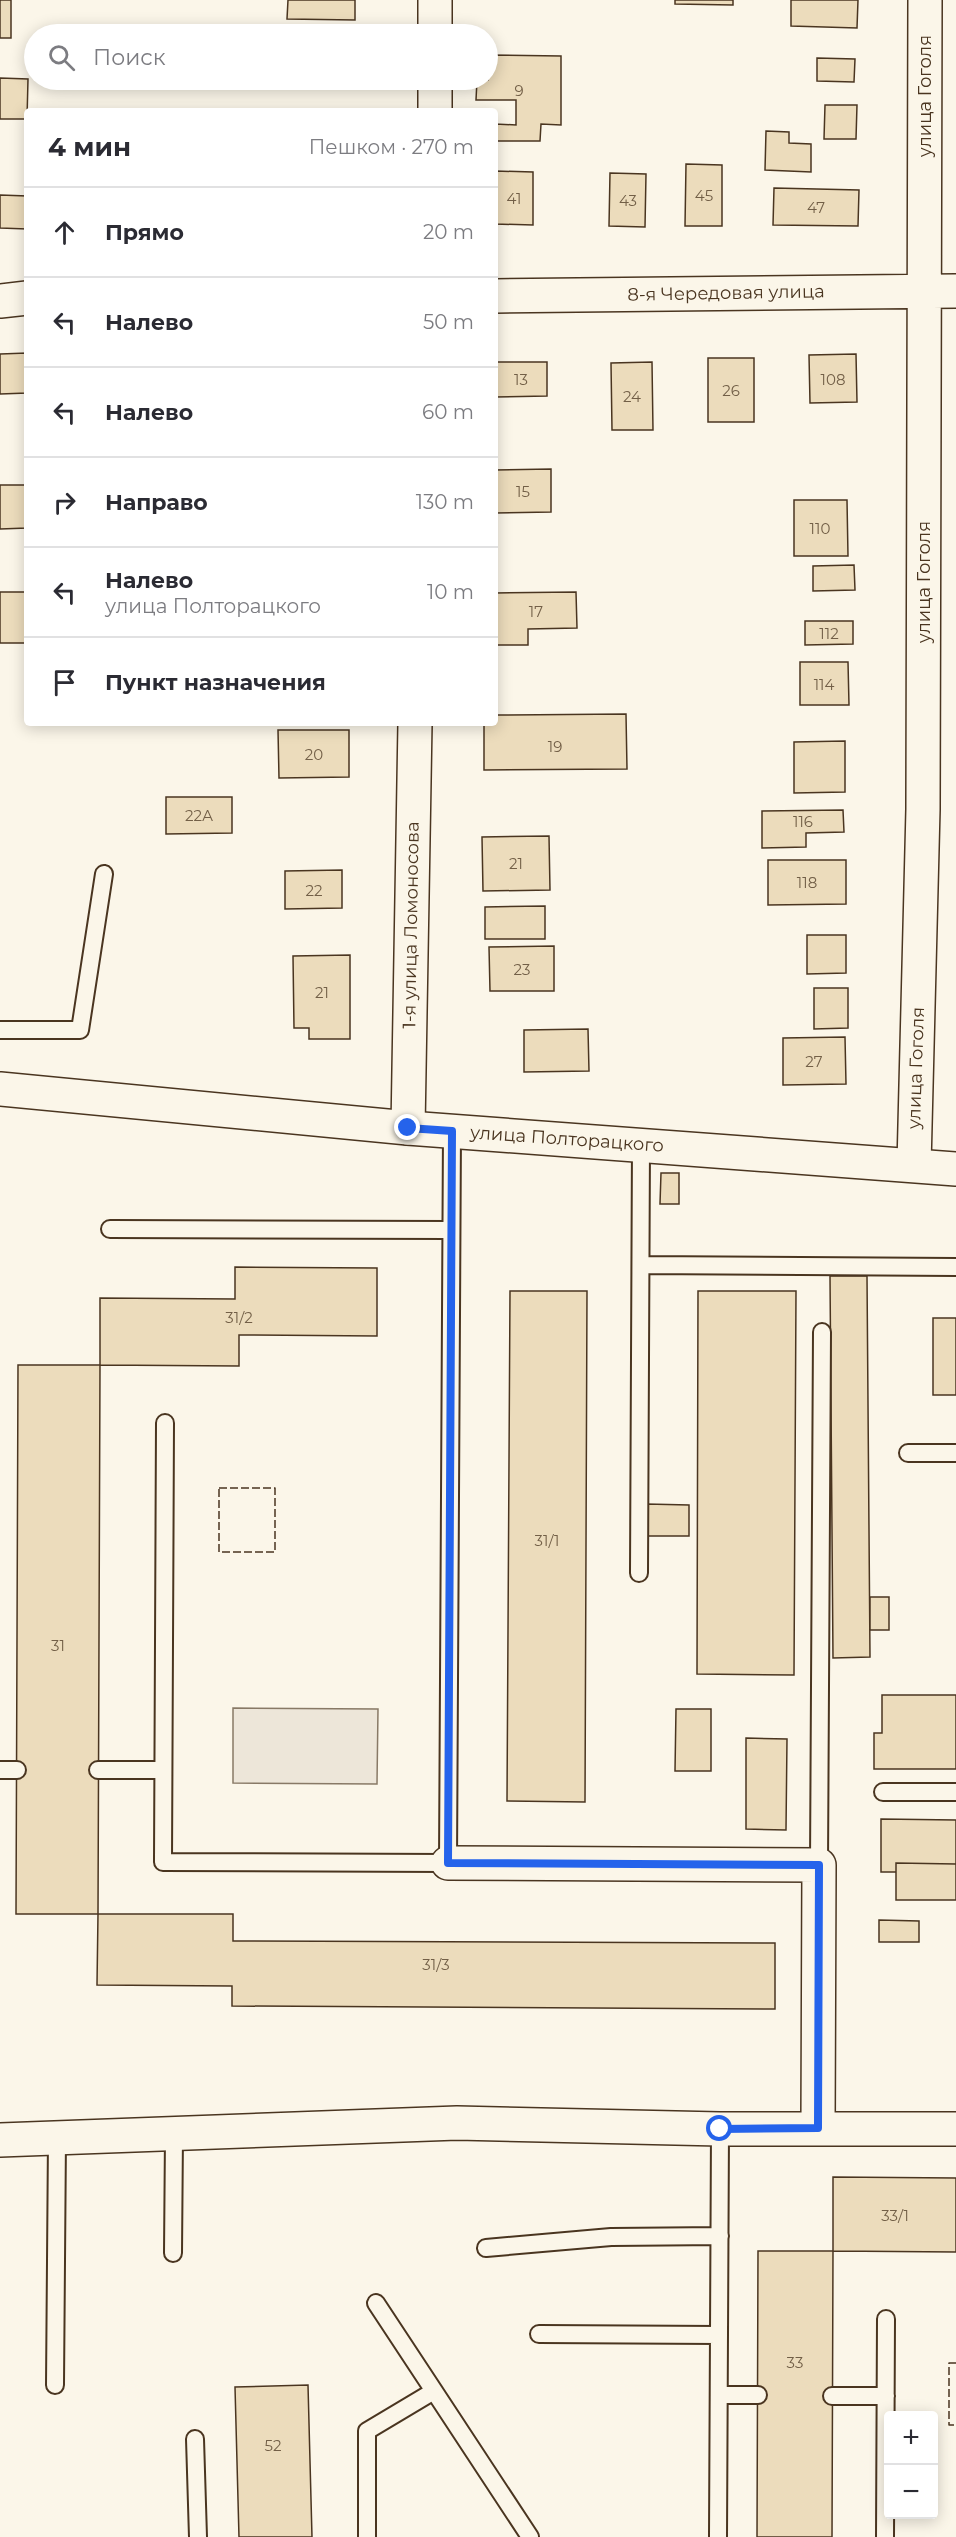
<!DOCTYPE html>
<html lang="ru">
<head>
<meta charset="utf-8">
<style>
	:root { --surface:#fff; --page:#f2f2f3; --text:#2b2b33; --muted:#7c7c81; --line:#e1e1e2 }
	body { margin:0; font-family:Montserrat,sans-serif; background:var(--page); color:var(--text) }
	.controls { position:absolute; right:18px; bottom:18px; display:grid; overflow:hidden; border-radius:6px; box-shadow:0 3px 15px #0003 }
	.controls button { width:54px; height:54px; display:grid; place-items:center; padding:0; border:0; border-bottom:2px solid var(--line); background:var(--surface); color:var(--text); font:30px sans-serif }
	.stop { position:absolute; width:18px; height:18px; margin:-14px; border:4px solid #2563eb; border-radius:50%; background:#fff }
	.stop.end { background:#2563eb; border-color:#fff; box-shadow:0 2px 6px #0008 }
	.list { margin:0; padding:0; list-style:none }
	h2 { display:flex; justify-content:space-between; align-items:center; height:78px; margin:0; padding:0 24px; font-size:26px }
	h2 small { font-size:20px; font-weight:400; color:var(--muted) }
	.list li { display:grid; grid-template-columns:39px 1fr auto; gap:18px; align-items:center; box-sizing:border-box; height:90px; padding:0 24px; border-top:2px solid var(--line) }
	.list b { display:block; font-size:22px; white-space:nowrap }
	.list p { margin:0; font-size:20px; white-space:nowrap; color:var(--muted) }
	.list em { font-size:20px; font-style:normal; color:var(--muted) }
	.icon { flex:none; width:33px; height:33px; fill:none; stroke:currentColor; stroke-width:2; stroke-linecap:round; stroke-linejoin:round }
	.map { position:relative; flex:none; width:956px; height:2537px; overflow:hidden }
	.search { position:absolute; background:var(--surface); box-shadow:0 3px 15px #0003; left:24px; top:24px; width:474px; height:66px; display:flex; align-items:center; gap:15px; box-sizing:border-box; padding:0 21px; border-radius:33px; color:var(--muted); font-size:22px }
	.panel { position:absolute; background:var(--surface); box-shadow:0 3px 15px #0003; left:24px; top:108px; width:474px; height:618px; border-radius:6px }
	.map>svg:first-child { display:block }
</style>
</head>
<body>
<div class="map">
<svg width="956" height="2537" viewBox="0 0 956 2537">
	<rect width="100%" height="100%" fill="#fbf6e9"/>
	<path fill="#ede6d9" stroke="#887966" stroke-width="1.5" d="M 233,1708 L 378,1709 L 377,1784 L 233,1783 Z"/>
	<path fill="#ecdcbc" stroke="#4a3520" stroke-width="1.5" d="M 0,0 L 11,0 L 11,38 L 0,38 Z
		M 288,0 L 355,0 L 355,20 L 287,19 Z
		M 675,0 L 733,0 L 733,5 L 675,4 Z
		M 791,0 L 858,0 L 857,28 L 791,26 Z
		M 488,55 L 561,56 L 561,125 L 541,124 L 540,141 L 495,141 L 495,124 L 516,125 L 516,100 L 476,100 L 477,80 L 488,80 Z
		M 817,58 L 855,59 L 854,82 L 817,81 Z
		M 0,78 L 28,79 L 27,119 L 0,119 Z
		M 825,105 L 857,105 L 856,139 L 824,139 Z
		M 766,131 L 789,132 L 789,143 L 811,144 L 811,172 L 765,170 Z
		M 686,164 L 722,165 L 722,226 L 685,226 Z
		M 495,171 L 533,172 L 533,225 L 495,224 Z
		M 610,173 L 646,174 L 645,227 L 609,226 Z
		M 774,188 L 859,190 L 858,226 L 773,225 Z
		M 0,195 L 27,196 L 27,229 L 0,228 Z
		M 27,353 L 27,393 L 0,394 L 0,354 Z
		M 856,354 L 857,402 L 810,403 L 809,355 Z
		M 708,358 L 754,358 L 754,422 L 708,422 Z
		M 495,362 L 547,362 L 547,396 L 495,397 Z
		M 652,362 L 653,430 L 612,430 L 611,363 Z
		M 551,469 L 551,512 L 495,513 L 495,470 Z
		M 0,485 L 27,485 L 27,528 L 0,529 Z
		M 794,500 L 847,500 L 848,556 L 794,556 Z
		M 854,565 L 855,590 L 813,591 L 813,566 Z
		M 0,592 L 27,592 L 27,643 L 0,643 Z
		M 576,592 L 577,628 L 528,629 L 528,645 L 495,645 L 495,593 Z
		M 805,621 L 853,621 L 853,644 L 805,645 Z
		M 800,662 L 848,662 L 849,705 L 800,705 Z
		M 626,714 L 627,769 L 484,770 L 484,723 L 495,723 L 495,715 Z
		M 278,730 L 349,730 L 349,777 L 279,778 Z
		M 845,741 L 845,792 L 794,793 L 794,742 Z
		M 166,797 L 232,797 L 232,833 L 166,834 Z
		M 843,810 L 844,832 L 806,833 L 806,847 L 762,848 L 762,811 Z
		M 549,836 L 550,890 L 483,891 L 482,837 Z
		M 768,860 L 846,860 L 846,904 L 768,905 Z
		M 342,870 L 342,908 L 285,909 L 285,871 Z
		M 545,906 L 545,939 L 485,939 L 485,907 Z
		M 807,935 L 846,935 L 846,973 L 807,974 Z
		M 554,946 L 554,991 L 490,991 L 489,947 Z
		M 350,955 L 350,1039 L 309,1039 L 309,1028 L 294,1028 L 293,956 Z
		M 814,988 L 848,988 L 848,1028 L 814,1029 Z
		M 588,1029 L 589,1071 L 524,1072 L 524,1030 Z
		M 845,1037 L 846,1084 L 783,1085 L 783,1038 Z
		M 661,1173 L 679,1173 L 679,1204 L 660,1204 Z
		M 235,1267 L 377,1268 L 377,1336 L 239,1335 L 239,1366 L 100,1365 L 100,1298 L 235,1299 Z
		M 830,1276 L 867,1276 L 870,1657 L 833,1658 Z
		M 510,1291 L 587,1291 L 585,1802 L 507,1801 Z
		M 698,1291 L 796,1291 L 794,1675 L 697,1674 Z
		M 933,1318 L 956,1318 L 956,1395 L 933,1395 Z
		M 18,1365 L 100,1365 L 98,1914 L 16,1914 Z
		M 646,1504 L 689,1505 L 689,1536 L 646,1536 Z
		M 870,1597 L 889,1597 L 889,1630 L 870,1630 Z
		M 882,1695 L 956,1695 L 956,1769 L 874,1769 L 874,1733 L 882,1733 Z
		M 676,1709 L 711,1709 L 711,1771 L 675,1771 Z
		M 746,1738 L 787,1739 L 786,1830 L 746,1829 Z
		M 881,1819 L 956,1820 L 956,1864 L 896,1863 L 896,1872 L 881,1872 Z
		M 896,1863 L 956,1864 L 956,1900 L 896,1900 Z
		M 98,1914 L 233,1914 L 233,1941 L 775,1943 L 775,2009 L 232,2006 L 232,1986 L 97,1985 Z
		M 879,1920 L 919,1921 L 919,1942 L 879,1942 Z
		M 833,2177 L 956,2178 L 956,2252 L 833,2251 Z
		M 758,2251 L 833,2251 L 832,2537 L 757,2537 Z
		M 308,2385 L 312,2537 L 239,2537 L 235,2387 Z"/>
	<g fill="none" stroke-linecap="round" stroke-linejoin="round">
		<g stroke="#4a3520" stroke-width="20">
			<path id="lane" d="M 0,1030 L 80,1030 L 104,874
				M 110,1229 L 451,1230
				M 641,1265 L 956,1267
				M 165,1423 L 163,1862 L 448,1863 L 452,1131
				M 908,1453 L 956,1453
				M 639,1573 L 641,1144
				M 0,1770 L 17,1770
				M 98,1770 L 163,1770
				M 883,1792 L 956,1792
				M 819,1865 L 822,1332
				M 486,2248 L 611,2237 L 720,2236
				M 173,2253 L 174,2134
				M 539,2334 L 719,2335
				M 55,2385 L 57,2137
				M 434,2391 L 530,2537
				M 719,2395 L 758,2395
				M 832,2396 L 886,2396
				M 195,2439 L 198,2537
				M 367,2537 L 367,2431 L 434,2391 L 376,2303
				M 718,2537 L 720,2129
				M 885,2537 L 886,2319"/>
		</g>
		<g stroke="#4a3520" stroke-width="36">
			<path id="street" d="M 435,0 L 435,34
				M 435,80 L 435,111
				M 495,296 L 956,291
				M 0,301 L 27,298
				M 408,1128 L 415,723
				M 914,1165 L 923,809 L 925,0
				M 448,1863 L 819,1865 L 818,2128
				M 0,2140 L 457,2123 L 720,2129 L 956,2129"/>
		</g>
		<g stroke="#4a3520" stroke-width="36">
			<path id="secondary" d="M 0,1089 L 408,1128 L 956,1169"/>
		</g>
		<use href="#lane" stroke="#fbf6e9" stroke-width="16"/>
		<use href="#street" stroke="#fbf6e9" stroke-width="33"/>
		<use href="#secondary" stroke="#fbf6e9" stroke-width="33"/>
		<path stroke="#4a3520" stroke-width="1.5" stroke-dasharray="8 3" stroke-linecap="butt" d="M 219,1488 L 275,1488 L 275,1552 L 219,1552 Z
			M 956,2363 L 949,2363 L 949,2425 L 956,2425"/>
	</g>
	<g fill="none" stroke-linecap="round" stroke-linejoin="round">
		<path stroke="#2563eb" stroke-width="8" d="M 408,1128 L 452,1131 L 448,1863 L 819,1865 L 818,2128 L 720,2129"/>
	</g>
	<g text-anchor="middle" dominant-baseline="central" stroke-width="4.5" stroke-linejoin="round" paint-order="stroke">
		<g font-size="15" fill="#725f47">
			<text x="519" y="90">9</text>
			<text x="704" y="195">45</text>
			<text x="514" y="198">41</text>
			<text x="628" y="200">43</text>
			<text x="816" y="207">47</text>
			<text x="521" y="379">13</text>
			<text x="833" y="379">108</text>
			<text x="731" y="390">26</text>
			<text x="632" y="396">24</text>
			<text x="523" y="491">15</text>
			<text x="820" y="528">110</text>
			<text x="536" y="611">17</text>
			<text x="829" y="633">112</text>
			<text x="824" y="684">114</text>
			<text x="555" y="746">19</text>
			<text x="314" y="754">20</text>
			<text x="199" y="815">22А</text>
			<text x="803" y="821">116</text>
			<text x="516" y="863">21</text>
			<text x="807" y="882">118</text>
			<text x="314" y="890">22</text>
			<text x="522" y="969">23</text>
			<text x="322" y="992">21</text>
			<text x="814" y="1061">27</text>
			<text x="239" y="1317">31/2</text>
			<text x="547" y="1540">31/1</text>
			<text x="58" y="1645">31</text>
			<text x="436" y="1964">31/3</text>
			<text x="895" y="2215">33/1</text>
			<text x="795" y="2362">33</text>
			<text x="273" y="2445">52</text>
		</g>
		<g font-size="18" fill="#4a3520" stroke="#fbf6e9">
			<text transform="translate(925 96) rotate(-90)">улица Гоголя</text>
			<text transform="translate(726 293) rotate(-1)">8-я Чередовая улица</text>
			<text transform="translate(924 582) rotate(-90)">улица Гоголя</text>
			<text transform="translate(411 925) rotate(-89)">1-я улица Ломоносова</text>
			<text transform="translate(916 1068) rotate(-88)">улица Гоголя</text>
			<text transform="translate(567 1139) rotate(4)">улица Полторацкого</text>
		</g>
	</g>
</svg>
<div class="controls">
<button>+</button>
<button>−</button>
</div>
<div class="stop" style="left:720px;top:2129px"></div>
<div class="stop end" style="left:408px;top:1128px"></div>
<div class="search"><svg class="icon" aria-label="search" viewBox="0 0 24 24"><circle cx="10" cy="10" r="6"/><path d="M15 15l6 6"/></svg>Поиск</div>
<section class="panel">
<h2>4 мин<small>Пешком · 270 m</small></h2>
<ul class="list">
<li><svg class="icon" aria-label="ahead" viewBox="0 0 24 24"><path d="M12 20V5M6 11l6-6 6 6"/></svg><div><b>Прямо</b></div><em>20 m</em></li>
<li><svg class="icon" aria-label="left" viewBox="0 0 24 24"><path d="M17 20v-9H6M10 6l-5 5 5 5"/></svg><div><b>Налево</b></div><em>50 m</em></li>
<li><svg class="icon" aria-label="left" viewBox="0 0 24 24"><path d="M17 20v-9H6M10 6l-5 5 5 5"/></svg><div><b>Налево</b></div><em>60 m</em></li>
<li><svg class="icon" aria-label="right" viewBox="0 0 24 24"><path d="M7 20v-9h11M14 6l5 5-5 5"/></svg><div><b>Направо</b></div><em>130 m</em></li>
<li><svg class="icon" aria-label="left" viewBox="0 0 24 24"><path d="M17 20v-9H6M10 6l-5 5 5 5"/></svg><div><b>Налево</b><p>улица Полторацкого</p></div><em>10 m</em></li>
<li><svg class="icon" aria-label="arrive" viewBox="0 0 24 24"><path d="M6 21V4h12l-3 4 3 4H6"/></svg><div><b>Пункт назначения</b></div></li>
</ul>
</section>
</div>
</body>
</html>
